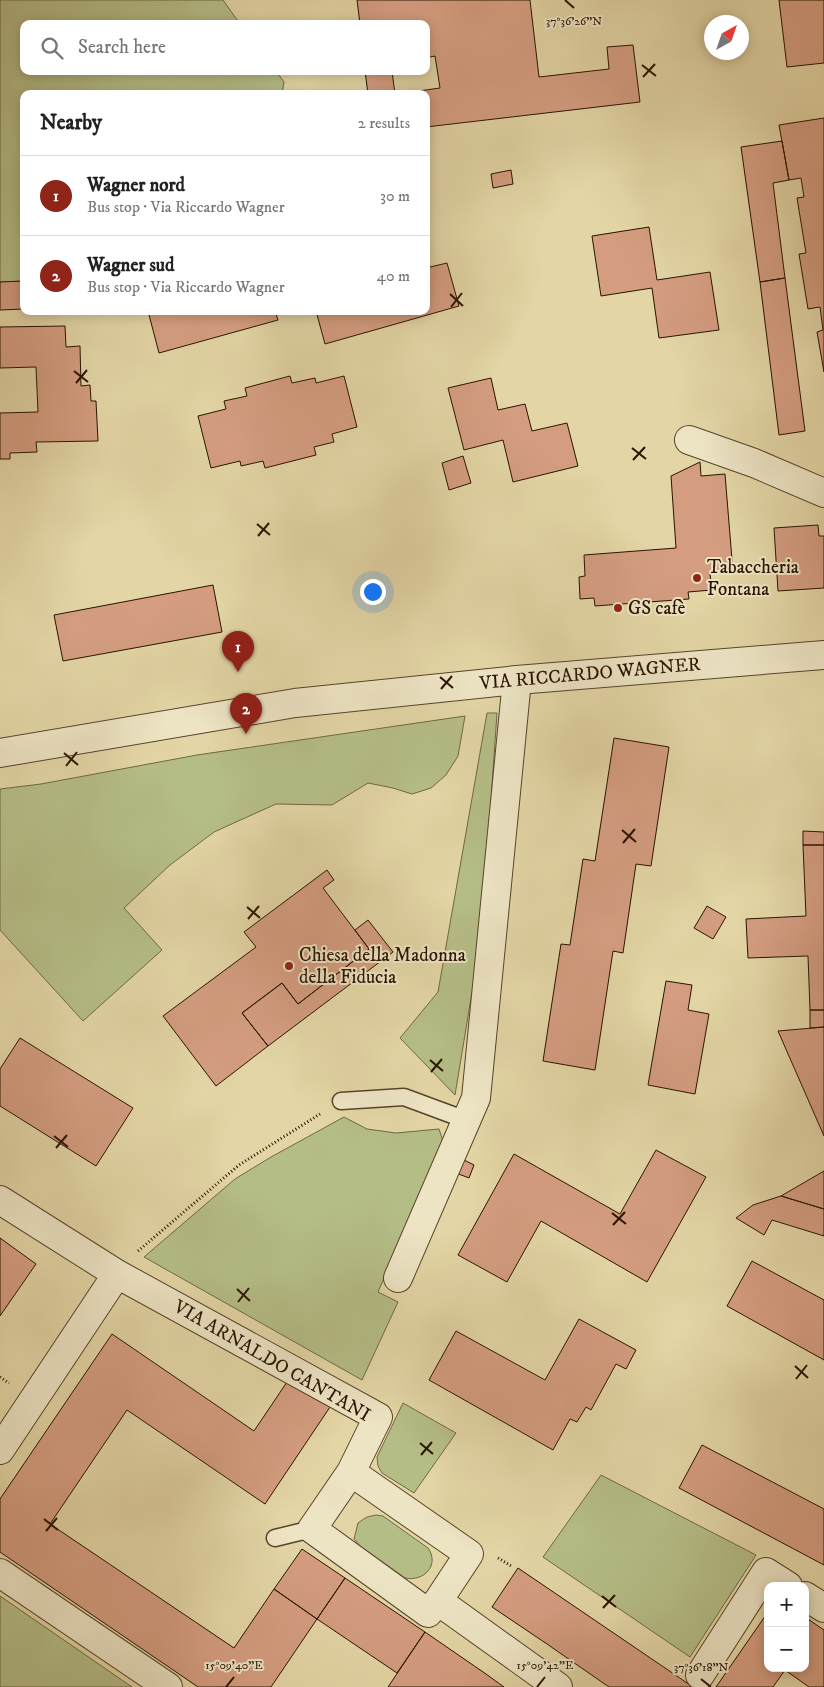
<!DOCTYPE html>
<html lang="en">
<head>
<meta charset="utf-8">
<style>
	:root { --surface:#fff; --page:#f6f6f6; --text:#222; --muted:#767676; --line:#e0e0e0; --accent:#8f2418 }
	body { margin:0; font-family:"IM FELL DW Pica",serif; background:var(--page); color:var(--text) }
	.controls { position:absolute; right:15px; bottom:15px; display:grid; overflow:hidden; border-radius:10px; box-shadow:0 2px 12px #0003 }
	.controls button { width:45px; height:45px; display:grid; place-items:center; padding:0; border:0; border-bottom:1px solid var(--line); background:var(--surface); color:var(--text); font:25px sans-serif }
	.compass { position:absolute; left:704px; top:15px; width:45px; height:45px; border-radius:50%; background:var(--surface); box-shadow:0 2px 12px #0003; rotate:40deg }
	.you { position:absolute; left:372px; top:591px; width:18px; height:18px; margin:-12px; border:4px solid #fff; border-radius:50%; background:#1a73e8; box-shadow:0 0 0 8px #1a73e833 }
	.badge { display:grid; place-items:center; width:32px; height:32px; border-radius:50%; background:var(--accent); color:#fff; font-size:16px; font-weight:700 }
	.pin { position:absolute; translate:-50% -41px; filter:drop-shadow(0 1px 2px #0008) }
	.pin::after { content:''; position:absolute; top:26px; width:18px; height:15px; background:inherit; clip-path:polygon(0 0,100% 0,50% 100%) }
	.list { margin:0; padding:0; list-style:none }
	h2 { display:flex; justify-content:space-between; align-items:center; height:65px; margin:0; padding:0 20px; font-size:21px }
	h2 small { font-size:16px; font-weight:400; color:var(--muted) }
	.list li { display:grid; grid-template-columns:32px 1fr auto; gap:15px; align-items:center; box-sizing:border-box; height:80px; padding:0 20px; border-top:1px solid var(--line) }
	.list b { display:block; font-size:19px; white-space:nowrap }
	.list p { margin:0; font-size:16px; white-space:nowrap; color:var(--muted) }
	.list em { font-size:16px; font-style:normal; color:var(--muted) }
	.icon { flex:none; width:28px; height:28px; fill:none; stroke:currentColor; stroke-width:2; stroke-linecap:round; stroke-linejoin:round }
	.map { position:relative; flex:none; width:824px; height:1687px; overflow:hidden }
	.search { position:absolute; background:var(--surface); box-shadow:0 2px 12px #0003; left:20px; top:20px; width:410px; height:55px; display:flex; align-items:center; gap:12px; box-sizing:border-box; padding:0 18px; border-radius:10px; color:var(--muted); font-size:19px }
	.panel { position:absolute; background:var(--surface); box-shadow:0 2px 12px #0003; left:20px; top:90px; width:410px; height:225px; border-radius:10px }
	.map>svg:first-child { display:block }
</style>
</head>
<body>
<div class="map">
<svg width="824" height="1687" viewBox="0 0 824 1687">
	<rect width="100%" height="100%" fill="#e3d5a5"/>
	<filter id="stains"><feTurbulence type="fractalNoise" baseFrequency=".004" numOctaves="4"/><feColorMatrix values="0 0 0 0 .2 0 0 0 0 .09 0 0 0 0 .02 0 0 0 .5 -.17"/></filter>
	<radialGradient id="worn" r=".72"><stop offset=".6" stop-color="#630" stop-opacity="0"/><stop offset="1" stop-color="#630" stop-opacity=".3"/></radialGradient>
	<path fill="#b5bd86" stroke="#6f6843" d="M 0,0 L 223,0 L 240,24 L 24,24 L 24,71 L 276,71 L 284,82 L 282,94 L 24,94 L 24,281 L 0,282 Z
		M 487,713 L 497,713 L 482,932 L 455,1095 L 400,1038 L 438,992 Z
		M 465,716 L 458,756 L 446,775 L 431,788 L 412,794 L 393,788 L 368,783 L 332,805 L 276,804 L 214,832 L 170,865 L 124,908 L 162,950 L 83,1021 L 0,930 L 0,789 L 41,784 L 197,755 Z
		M 344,1117 L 367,1129 L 396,1133 L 439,1129 L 443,1141 L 378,1292 L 398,1302 L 362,1380 L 144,1257 L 235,1179 L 271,1157 Z
		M 403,1403 L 456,1433 L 414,1493 L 382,1473 L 378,1466 L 377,1457 Z
		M 601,1475 L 756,1555 L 690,1657 L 543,1557 Z
		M 376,1515 L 383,1516 L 428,1548 C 440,1565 424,1582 405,1578 L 360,1546 L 354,1539 L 358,1523 L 367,1517 Z
		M 0,1596 L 132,1687 L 0,1687 Z"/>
	<path fill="#d49d80" stroke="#291300" d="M 357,0 L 530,0 L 539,77 L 609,69 L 607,47 L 633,45 L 640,102 L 426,127 L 426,94 L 397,94 L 440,88 L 435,56 L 426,58 L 426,24 L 360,24 Z
		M 779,0 L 824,0 L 824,63 L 787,67 Z
		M 365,71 L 392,71 L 395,94 L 368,94 Z
		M 824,118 L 824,372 L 817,332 L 823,330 L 820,307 L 808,309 L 799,254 L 806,253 L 797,198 L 804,197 L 801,178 L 789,180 L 779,125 Z
		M 782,141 L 789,180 L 773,183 L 785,278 L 760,282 L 741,147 Z
		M 511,170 L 513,184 L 493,188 L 491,174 Z
		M 649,227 L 657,280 L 710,272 L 719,330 L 659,338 L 652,288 L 601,296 L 592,236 Z
		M 447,263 L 459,306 L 325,344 L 316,311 L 426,311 L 426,268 Z
		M 785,278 L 805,431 L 779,435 L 760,282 Z
		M 24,281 L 24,309 L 0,310 L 0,282 Z
		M 148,311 L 275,311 L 278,320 L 159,353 Z
		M 65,326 L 66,347 L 80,346 L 81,386 L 90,385 L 91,401 L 96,401 L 98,441 L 36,442 L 37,452 L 10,453 L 10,459 L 0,459 L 0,413 L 38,412 L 36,367 L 0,368 L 0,327 Z
		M 290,376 L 292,383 L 315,378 L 316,383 L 344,376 L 357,427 L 332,434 L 334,442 L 314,447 L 316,455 L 265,468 L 263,461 L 241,466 L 240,461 L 211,468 L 198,416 L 226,409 L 224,401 L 247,396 L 245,388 Z
		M 491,378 L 498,410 L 525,404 L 532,431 L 567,423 L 578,466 L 513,482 L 503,440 L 464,450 L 448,388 Z
		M 463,456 L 471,483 L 449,490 L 442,463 Z
		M 700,462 L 701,476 L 725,474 L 733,572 L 710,574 L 712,590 L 688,592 L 689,599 L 595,606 L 594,598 L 580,599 L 579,577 L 585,576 L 584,555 L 676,548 L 671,476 Z
		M 818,525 L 819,536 L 824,536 L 824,588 L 778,591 L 774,528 Z
		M 213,585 L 222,632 L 63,661 L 54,615 Z
		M 614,738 L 669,747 L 651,866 L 636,864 L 623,953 L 613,951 L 595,1070 L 543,1061 L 561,944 L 570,945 L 583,859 L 595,861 Z
		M 803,831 L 824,832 L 824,845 L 803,845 Z
		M 803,845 L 824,845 L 824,1010 L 810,1010 L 808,956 L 748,958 L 746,919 L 806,916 Z
		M 327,870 L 334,880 L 323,888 L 369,949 L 298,1004 L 282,983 L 242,1013 L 268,1046 L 216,1086 L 163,1016 L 256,947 L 244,932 Z
		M 707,906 L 726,917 L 713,939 L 694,928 Z
		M 368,920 L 393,952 L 268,1046 L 242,1013 L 282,983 L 298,1004 L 369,949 L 355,930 Z
		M 666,981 L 692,985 L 688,1010 L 709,1014 L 695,1094 L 648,1085 Z
		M 810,1010 L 824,1010 L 824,1027 L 810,1028 Z
		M 824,1027 L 824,1136 L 778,1031 Z
		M 20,1038 L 133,1108 L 96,1166 L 0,1106 L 0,1069 Z
		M 656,1150 L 706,1177 L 647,1282 L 541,1221 L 507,1282 L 458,1255 L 514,1154 L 620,1214 Z
		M 462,1159 L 474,1165 L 469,1178 L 456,1173 Z
		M 824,1171 L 824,1209 L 781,1196 Z
		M 781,1196 L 824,1209 L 824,1236 L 772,1220 L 764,1235 L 736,1218 L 753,1205 Z
		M 0,1238 L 36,1264 L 0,1316 Z
		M 752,1261 L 824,1300 L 824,1360 L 727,1306 Z
		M 579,1319 L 636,1350 L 626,1369 L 616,1364 L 591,1410 L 586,1407 L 577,1422 L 570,1419 L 553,1450 L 429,1380 L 456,1331 L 545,1380 Z
		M 112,1334 L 254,1431 L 289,1379 L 330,1407 L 265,1504 L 127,1410 L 50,1524 L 234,1648 L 274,1589 L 317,1619 L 271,1687 L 198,1687 L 0,1552 L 0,1499 Z
		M 702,1445 L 824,1509 L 824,1565 L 679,1488 Z
		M 302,1549 L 345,1578 L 317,1619 L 274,1589 Z
		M 518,1568 L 693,1687 L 609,1687 L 547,1644 L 492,1607 Z
		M 345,1578 L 425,1632 L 397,1673 L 317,1619 Z
		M 768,1612 L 768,1668 L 805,1668 L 805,1617 L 824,1630 L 824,1687 L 809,1687 L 785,1670 L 773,1687 L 716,1687 Z
		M 425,1632 L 486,1674 L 504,1687 L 388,1687 Z"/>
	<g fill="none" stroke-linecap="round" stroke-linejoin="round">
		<g stroke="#584429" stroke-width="19">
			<path id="service" d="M 341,1101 L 404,1097 L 466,1120
				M 275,1538 L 312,1529"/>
		</g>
		<g stroke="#584429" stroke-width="30">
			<path id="minor" d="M 689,440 L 754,463 L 824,493
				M 0,1200 L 117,1274 L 378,1417 L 351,1472
				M 398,1278 L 476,1098 L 517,680
				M 0,1450 L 117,1274
				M 351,1472 L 469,1554 L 438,1601 L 428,1613 L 312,1529 Z
				M 0,1573 L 168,1687
				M 805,1596 L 824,1608
				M 438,1601 L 558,1687
				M 700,1675 L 766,1572 L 788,1586"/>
		</g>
		<g stroke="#584429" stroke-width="30">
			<path id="tertiary" d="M 0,753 L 295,703 L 517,680 L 824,655"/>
		</g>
		<path stroke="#291300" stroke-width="3" stroke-dasharray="1 2.5" stroke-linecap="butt" d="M 138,1251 L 239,1165 L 320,1114
			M 0,1377 L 9,1383
			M 498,1558 L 513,1567"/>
		<use href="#service" stroke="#ede4c4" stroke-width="16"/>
		<use href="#minor" stroke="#ede4c4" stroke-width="28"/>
		<use href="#tertiary" stroke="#ede4c4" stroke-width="28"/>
	</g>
	<path fill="none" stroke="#291300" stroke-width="2" d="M 565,0 L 574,8M 642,65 L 656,76M 643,77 L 655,64M 450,294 L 463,306M 451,307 L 462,293M 74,371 L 88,382M 76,383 L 87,370M 632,448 L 646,459M 633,460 L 645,447M 257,524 L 270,535M 258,536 L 269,523M 440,677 L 453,688M 441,689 L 452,676M 64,753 L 78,765M 66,766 L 77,752M 622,830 L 636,842M 623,843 L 635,829M 247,907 L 260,918M 248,919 L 259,906M 430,1060 L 443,1071M 431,1072 L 442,1059M 54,1136 L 68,1147M 56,1148 L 67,1135M 612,1213 L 626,1224M 613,1225 L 625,1212M 237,1289 L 250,1301M 238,1302 L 249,1288M 795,1366 L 808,1378M 796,1379 L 807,1365M 420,1443 L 433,1454M 421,1455 L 432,1442M 44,1519 L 58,1530M 46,1531 L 57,1518M 602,1596 L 616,1607M 603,1608 L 615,1595M 701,1679 L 711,1687M 226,1687 L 234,1677M 537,1687 L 545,1677"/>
	<g fill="#8f2418" stroke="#ede4c4" stroke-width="2">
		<circle cx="697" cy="578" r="5"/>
		<circle cx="618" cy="608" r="5"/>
		<circle cx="289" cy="966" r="5"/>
	</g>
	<g text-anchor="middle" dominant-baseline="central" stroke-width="4" stroke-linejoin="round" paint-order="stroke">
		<g font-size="19" fill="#291300" stroke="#ede4c4" text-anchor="start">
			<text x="707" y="567">Tabaccheria<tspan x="707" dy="22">Fontana</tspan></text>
			<text x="628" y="608">GS cafè</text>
			<text x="299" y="955">Chiesa della Madonna<tspan x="299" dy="22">della Fiducia</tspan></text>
		</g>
		<g font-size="19" fill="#291300" stroke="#ede4c4">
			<text transform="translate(590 674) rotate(-5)">VIA RICCARDO WAGNER</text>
			<text transform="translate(272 1361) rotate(30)">VIA ARNALDO CANTANI</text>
		</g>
	</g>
	<g font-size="12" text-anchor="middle" fill="#291300" stroke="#ede4c4" stroke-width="4" stroke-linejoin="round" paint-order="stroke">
		<text x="574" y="25">37°36'26"N</text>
		<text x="234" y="1669">15°09'40"E</text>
		<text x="545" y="1669">15°09'42"E</text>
		<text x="701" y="1671">37°36'18"N</text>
	</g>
	<rect width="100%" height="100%" filter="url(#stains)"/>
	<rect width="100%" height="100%" fill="url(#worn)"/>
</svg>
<div class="controls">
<button>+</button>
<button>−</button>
</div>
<svg class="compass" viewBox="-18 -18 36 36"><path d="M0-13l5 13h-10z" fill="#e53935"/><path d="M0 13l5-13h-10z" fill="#767676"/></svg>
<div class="you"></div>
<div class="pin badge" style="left:238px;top:672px">1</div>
<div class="pin badge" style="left:246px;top:734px">2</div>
<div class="search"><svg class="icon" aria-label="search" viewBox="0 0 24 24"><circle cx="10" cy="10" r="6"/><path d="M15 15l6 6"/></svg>Search here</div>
<section class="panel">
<h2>Nearby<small>2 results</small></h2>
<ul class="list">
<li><span class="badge">1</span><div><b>Wagner nord</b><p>Bus stop · Via Riccardo Wagner</p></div><em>30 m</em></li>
<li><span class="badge">2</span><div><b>Wagner sud</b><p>Bus stop · Via Riccardo Wagner</p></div><em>40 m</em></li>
</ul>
</section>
</div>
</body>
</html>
